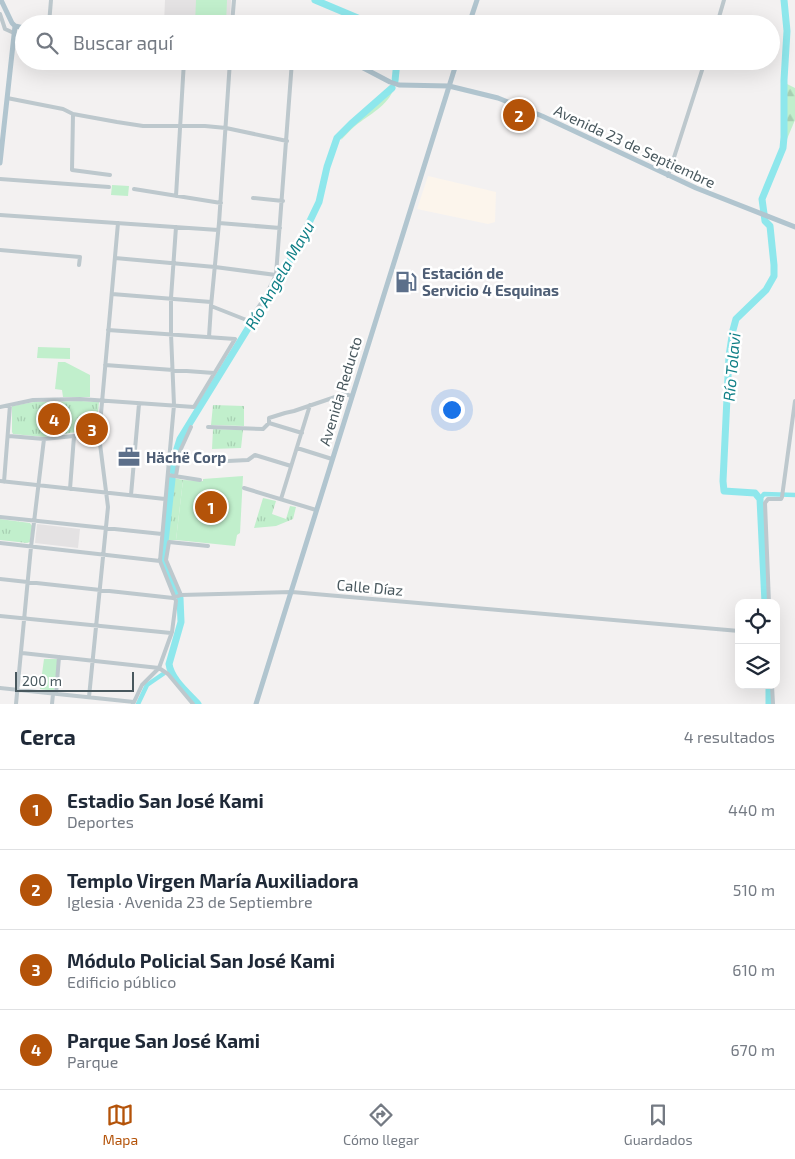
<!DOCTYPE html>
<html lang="es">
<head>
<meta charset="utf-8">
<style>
	:root { --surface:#fff; --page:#f6f6f7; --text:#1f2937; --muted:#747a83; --line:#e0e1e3; --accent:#b45309 }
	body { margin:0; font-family:"Exo 2",sans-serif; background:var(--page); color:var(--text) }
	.controls { position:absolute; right:15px; bottom:15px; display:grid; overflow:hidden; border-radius:10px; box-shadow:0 5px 20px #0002 }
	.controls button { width:45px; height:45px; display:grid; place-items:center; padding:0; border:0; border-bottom:1px solid var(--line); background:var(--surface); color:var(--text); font:25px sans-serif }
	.scale { position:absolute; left:15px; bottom:12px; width:119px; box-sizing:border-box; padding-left:5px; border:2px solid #49585e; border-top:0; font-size:14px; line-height:18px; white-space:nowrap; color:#49585e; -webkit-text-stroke:4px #fff; paint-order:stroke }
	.you { position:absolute; left:451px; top:409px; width:18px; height:18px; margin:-12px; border:4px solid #fff; border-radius:50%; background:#1a73e8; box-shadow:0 0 0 8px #1a73e833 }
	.badge { display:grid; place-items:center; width:32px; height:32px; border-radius:50%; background:var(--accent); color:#fff; font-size:16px; font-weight:700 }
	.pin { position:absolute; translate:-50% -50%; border:2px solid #fff; box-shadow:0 1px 5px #0006 }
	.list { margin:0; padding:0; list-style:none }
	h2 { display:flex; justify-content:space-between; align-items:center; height:65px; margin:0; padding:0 20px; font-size:21px }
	h2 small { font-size:16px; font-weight:400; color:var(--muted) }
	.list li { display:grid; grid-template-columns:32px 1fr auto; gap:15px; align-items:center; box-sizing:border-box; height:80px; padding:0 20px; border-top:1px solid var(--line) }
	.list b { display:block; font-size:19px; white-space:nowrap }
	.list p { margin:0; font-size:16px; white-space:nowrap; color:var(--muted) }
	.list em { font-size:16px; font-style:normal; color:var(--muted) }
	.icon { flex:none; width:28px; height:28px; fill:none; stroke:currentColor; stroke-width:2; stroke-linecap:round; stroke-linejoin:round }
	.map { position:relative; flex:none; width:795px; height:704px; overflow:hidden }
	.search { position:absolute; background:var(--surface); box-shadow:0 5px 20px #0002; left:15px; right:15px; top:15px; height:55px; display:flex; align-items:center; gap:12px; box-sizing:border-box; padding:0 18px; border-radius:28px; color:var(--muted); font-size:19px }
	.sheet { height:385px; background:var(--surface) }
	nav { display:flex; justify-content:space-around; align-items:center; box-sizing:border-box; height:70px; border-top:1px solid var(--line); background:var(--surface); font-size:14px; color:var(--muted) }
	nav a { display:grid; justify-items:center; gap:2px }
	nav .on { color:var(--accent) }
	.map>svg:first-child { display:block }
</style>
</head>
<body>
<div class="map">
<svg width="795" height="704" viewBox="0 0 795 704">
	<defs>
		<pattern id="forest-firs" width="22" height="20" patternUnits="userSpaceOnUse" patternTransform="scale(1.25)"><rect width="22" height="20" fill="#c1efcc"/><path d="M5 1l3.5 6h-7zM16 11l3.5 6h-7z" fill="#a7cfb2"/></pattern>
		<pattern id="park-tufts" width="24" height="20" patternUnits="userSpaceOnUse" patternTransform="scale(1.25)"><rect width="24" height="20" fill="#c1efcc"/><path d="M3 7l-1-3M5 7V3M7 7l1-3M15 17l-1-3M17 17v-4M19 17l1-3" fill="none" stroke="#a7cfb2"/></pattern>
	</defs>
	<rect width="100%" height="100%" fill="#f3f1f1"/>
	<path fill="#fcf5ec" d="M 428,176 L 496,192 L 495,222 L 488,224 L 417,209 Z"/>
	<path fill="#e4e2e3" d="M 165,0 L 231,0 L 230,24 L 164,24 Z
		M 37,524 L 80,529 L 78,548 L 35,543 Z"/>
	<path fill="#c1efcc" d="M 196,0 L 227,0 L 226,24 L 195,24 Z
		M 394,88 C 388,106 370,114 355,126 C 350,130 346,135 341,140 C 346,124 381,101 394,88 Z
		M 112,185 L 129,186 L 128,196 L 111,195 Z
		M 38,347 L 70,348 L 70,359 L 37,358 Z
		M 58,362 L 65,362 L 90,375 L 90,397 L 63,397 L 62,390 L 55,389 Z
		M 243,476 L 240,533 L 237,535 L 235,546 L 176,540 L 183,480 L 203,481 L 203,479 Z
		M 44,659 L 58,659 L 54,691 L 40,689 Z"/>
	<path fill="url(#forest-firs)" d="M 787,84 L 795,88 L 795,120 L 787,139 Z"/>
	<path fill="url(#park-tufts)" d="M 81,401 L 99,402 L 96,432 L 76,432 L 44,437 L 13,434 L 12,432 L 12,406 L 34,402 Z
		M 213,405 L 244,406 L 244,426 L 211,425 Z
		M 213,429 L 243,430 L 241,448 L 212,449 Z
		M 169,477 L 183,480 L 176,540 L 168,541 L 166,544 L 163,544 Z
		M 263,498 L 276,501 L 272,514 L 286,519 L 290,506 L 296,507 L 293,519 L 276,526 L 254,528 Z
		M 0,519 L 30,523 L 32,526 L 30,542 L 27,543 L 0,540 Z"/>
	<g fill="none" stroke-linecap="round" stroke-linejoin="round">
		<path stroke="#8ee7ec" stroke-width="4.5" d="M 760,499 L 764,494 L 795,495
			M 138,704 L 147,685 L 163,674"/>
		<path stroke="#8ee7ec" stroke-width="7" d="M 315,0 L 372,24
			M 395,81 L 397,61
			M 173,471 L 175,455 L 180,439 L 295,252 L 319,202 L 327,167 L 337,138 L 351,124 L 392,88
			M 172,479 L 163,560 L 177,592
			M 180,598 L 181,622 L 169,664 C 171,679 188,693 198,704
			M 765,603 L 760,499 L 755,493 L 724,491 L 723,481 L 729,356 L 733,330 L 736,319 L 766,290 L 774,276 L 774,265 L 770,226 L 765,221 L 762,199 L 783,148 L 784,137 L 784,80 L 787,31 L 784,0
			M 769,685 L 769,704"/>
		<path stroke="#bdc8cd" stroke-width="4" d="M 0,14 L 5,29 L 14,33
			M 49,24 L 51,0
			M 232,24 L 234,0
			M 717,24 L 724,0
			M 7,98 L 63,109 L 73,114 L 117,122 L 143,126 L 205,126 L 226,128 L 287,141
			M 73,114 L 72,170 L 110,175
			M 668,176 L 705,61
			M 0,179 L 109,187
			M 134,189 L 221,203
			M 176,196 L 184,61
			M 253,198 L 283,201
			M 0,215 L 218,230
			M 219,223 L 280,228
			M 0,250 L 80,257 L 79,265
			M 115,258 L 215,267 L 276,275
			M 112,294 L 211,302
			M 211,306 L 249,321 L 264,299 L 276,275 L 292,61
			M 209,337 L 211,306 L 219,223 L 230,61
			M 105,365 L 214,373
			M 0,407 L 33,400 L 80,399 L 194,407 L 235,339 L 108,330
			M 269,423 L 269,418 L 285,413 L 294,411 L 344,394 L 352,396
			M 208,427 L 263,429 L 269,423 L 302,433
			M 9,436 L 44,439 L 74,436 L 99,436
			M 297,448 L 332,459
			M 208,462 L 248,460 L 255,455 L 291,466
			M 168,475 L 200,480
			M 176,476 L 180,451 L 191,427
			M 0,481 L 165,499
			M 4,482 L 10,405
			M 244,488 L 316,510
			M 70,489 L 74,436
			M 131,495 L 139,404
			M 281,499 L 310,405
			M 0,517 L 162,534
			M 0,543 L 160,561
			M 0,579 L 173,598 L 181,595 L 292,592 L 739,631
			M 181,595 L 166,560 L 169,542 L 208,546
			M 769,603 L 765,503 L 768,499 L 781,499 L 782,497 L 795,401
			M 0,616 L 171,633
			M 22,653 L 159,668 L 168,674 L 193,704
			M 772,685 L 773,704
			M 0,688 L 134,702
			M 56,694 L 59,657
			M 89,697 L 108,507 L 99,436 L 118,223
			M 16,704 L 31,547 L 44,439
			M 52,704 L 53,694
			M 133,704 L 142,685 L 159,668 L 172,632 L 176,601 L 160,561 L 174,405 L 171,334 L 171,298 L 176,227"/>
		<path stroke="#b1c5cf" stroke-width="5" d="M 469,24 L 477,0
			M 15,26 L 24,28
			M 350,61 L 390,82 L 399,85 L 449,86 L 498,98 L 542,116 L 696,188 L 795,227
			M 0,163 L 15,26 L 12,23 L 1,0
			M 256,704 L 457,61"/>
	</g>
	<defs>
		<g id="fuel-bare" transform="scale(1.725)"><path d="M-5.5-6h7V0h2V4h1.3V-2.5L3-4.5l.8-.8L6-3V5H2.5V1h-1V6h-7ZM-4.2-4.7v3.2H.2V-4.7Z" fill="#5c6f8a" stroke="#fff" stroke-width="2.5" paint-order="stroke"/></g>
		<g id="office-bare" transform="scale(1.725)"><path d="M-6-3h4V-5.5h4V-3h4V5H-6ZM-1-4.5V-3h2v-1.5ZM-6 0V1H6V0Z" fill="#5c6f8a" stroke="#fff" stroke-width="2.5" paint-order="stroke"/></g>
	</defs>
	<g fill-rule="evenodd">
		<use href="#fuel-bare" x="406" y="282"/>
		<use href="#office-bare" x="129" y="457"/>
	</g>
	<g text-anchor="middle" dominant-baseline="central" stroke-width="5" stroke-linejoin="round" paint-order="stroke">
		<g font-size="15" fill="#49585e" stroke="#fff">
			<text transform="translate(635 146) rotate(25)">Avenida 23 de Septiembre</text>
			<text transform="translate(340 391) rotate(-73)">Avenida Reducto</text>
			<text transform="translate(370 587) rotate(5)">Calle Díaz</text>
		</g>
		<g font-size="15" font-weight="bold" fill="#4e5e75" stroke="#fff" text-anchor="start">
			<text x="422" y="273">Estación de<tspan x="422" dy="17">Servicio 4 Esquinas</tspan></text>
			<text x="146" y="457">Hächë Corp</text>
		</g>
		<g font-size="16" font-style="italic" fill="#0f7f86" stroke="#fff">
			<text transform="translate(279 275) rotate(-60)">Río Angela Mayu</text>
			<text transform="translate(731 367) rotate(-85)">Río Tolavi</text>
		</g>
	</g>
</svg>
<div class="controls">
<button><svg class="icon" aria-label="locate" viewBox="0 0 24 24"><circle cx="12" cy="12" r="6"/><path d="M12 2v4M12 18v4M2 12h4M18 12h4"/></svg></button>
<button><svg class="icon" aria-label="layers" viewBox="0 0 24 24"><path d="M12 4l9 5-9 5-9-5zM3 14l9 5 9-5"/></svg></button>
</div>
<div class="scale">200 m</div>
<div class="you"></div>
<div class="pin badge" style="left:211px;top:507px">1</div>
<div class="pin badge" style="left:519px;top:115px">2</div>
<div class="pin badge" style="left:92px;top:429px">3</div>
<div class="pin badge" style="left:54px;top:419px">4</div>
<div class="search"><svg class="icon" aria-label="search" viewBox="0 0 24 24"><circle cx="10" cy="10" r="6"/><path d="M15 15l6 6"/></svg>Buscar aquí</div>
</div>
<section class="sheet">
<h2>Cerca<small>4 resultados</small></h2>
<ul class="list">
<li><span class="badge">1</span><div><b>Estadio San José Kami</b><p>Deportes</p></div><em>440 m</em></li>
<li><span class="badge">2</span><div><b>Templo Virgen María Auxiliadora</b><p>Iglesia · Avenida 23 de Septiembre</p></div><em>510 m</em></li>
<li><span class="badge">3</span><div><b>Módulo Policial San José Kami</b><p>Edificio público</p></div><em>610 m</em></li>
<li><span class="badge">4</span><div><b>Parque San José Kami</b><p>Parque</p></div><em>670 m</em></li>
</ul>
</section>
<nav>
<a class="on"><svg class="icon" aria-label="map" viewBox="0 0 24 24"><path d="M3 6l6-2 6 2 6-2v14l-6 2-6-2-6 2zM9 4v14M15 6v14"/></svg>Mapa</a>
<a><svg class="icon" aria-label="directions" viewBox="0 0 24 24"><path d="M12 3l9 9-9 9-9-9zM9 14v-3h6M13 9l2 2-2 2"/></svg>Cómo llegar</a>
<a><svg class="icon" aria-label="saved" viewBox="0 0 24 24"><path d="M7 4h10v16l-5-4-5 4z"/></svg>Guardados</a>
</nav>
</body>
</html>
